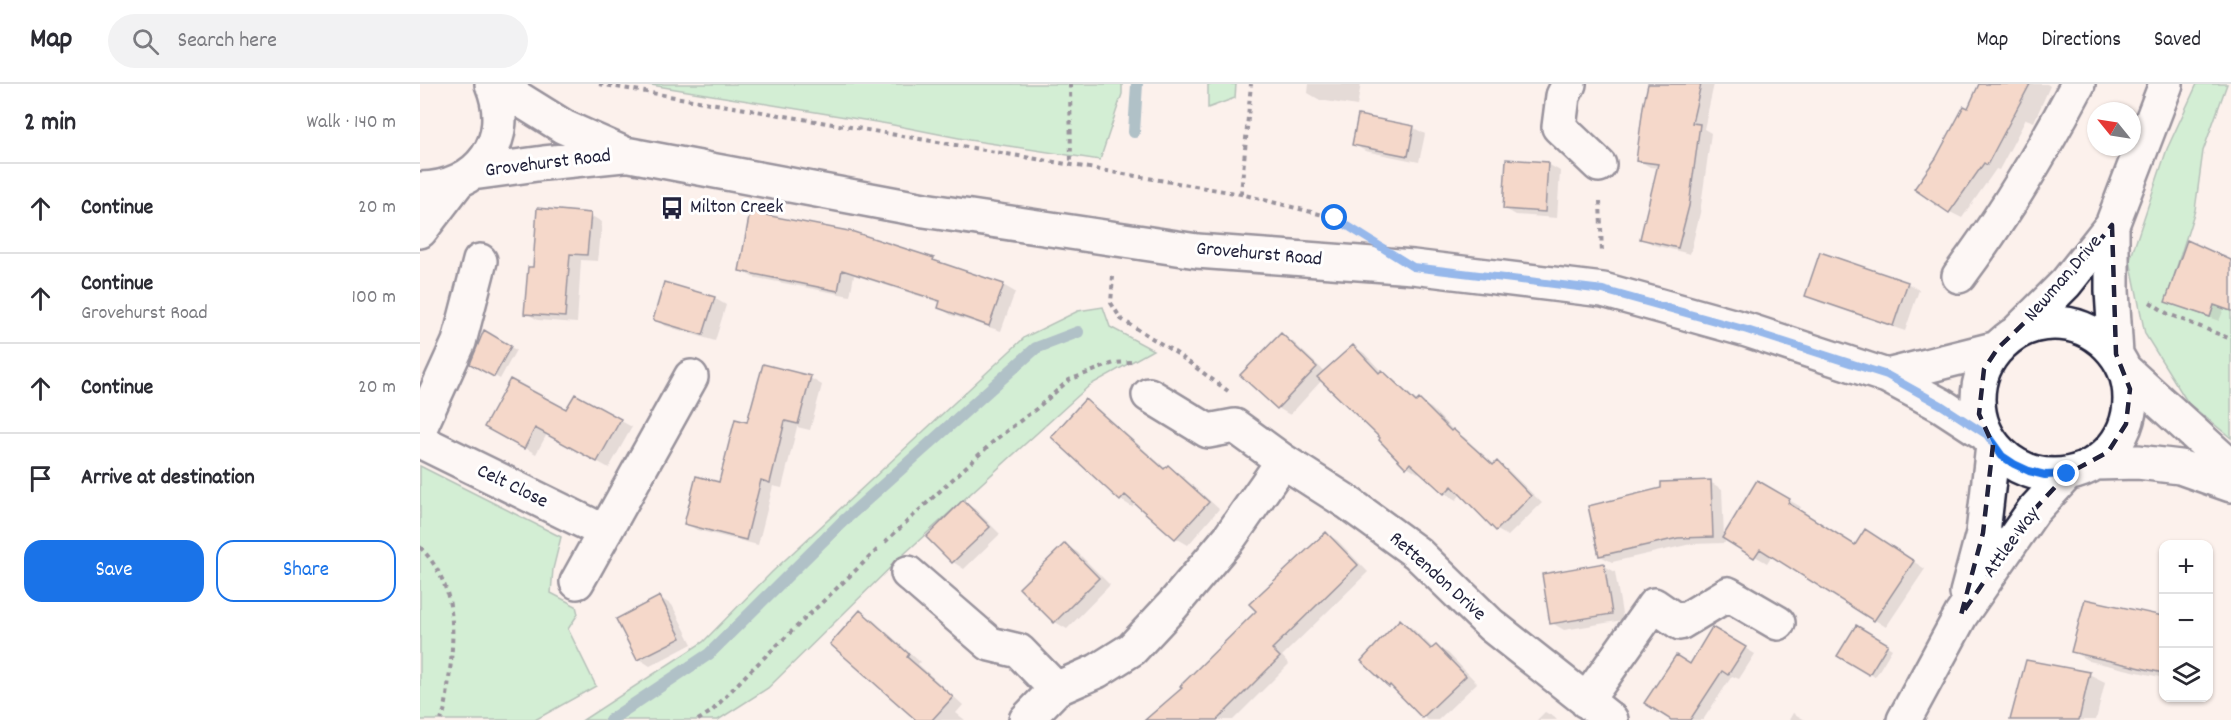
<!DOCTYPE html>
<html lang="en">
<head>
<meta charset="utf-8">
<style>
	:root { --surface:#fff; --page:#f2f2f3; --text:#2b2b33; --muted:#7c7c81; --line:#e1e1e2; --accent:#1a73e8 }
	body { margin:0; font-family:Dekko,sans-serif; background:var(--page); color:var(--text) }
	.controls { position:absolute; right:18px; bottom:18px; display:grid; overflow:hidden; border-radius:12px; box-shadow:0 2px 4px #0004 }
	.controls button { width:54px; height:54px; display:grid; place-items:center; padding:0; border:0; border-bottom:2px solid var(--line); background:var(--surface); color:var(--text); font:30px sans-serif }
	.compass { position:absolute; left:1667px; top:18px; width:54px; height:54px; border-radius:50%; background:var(--surface); box-shadow:0 2px 4px #0004; rotate:300deg }
	.stop { position:absolute; width:18px; height:18px; margin:-14px; border:4px solid #1a73e8; border-radius:50%; background:#fff }
	.stop.end { background:#1a73e8; border-color:#fff; box-shadow:0 2px 6px #0008 }
	.list { margin:0; padding:0; list-style:none }
	h2 { display:flex; justify-content:space-between; align-items:center; height:78px; margin:0; padding:0 24px; font-size:26px }
	h2 small { font-size:20px; font-weight:400; color:var(--muted) }
	.list li { display:grid; grid-template-columns:39px 1fr auto; gap:18px; align-items:center; box-sizing:border-box; height:90px; padding:0 24px; border-top:2px solid var(--line) }
	.list b { display:block; font-size:22px; white-space:nowrap }
	.list p { margin:0; font-size:20px; white-space:nowrap; color:var(--muted) }
	.list em { font-size:20px; font-style:normal; color:var(--muted) }
	.actions { display:flex; gap:12px; padding:18px 24px }
	.actions a { flex:1; padding:14px 0; border:2px solid var(--accent); border-radius:18px; text-align:center; font-size:21px; color:var(--accent) }
	.actions .main { background:var(--accent); color:#fff }
	.icon { flex:none; width:33px; height:33px; fill:none; stroke:currentColor; stroke-width:2; stroke-linecap:round; stroke-linejoin:round }
	.map { position:relative; flex:none; width:1811px; height:636px; overflow:hidden }
	header { display:flex; align-items:center; gap:36px; box-sizing:border-box; height:84px; padding:0 30px; background:var(--surface); border-bottom:2px solid var(--line) }
	header strong { font-size:28px }
	nav { display:flex; gap:33px; margin-inline-start:auto; font-size:21px }
	.search { width:420px; height:54px; background:var(--page); display:flex; align-items:center; gap:15px; box-sizing:border-box; padding:0 21px; border-radius:33px; color:var(--muted); font-size:22px }
	main { display:flex }
	aside { flex:1; background:var(--surface) }
	.map>svg:first-child { display:block }
</style>
</head>
<body>
<header>
<strong>Map</strong>
<div class="search"><svg class="icon" aria-label="search" viewBox="0 0 24 24"><circle cx="10" cy="10" r="6"/><path d="M15 15l6 6"/></svg>Search here</div>
<nav><a>Map</a><a>Directions</a><a>Saved</a></nav>
</header>
<main>
<aside>
<h2>2 min<small>Walk · 140 m</small></h2>
<ul class="list">
<li><svg class="icon" aria-label="ahead" viewBox="0 0 24 24"><path d="M12 20V5M6 11l6-6 6 6"/></svg><div><b>Continue</b></div><em>20 m</em></li>
<li><svg class="icon" aria-label="ahead" viewBox="0 0 24 24"><path d="M12 20V5M6 11l6-6 6 6"/></svg><div><b>Continue</b><p>Grovehurst Road</p></div><em>100 m</em></li>
<li><svg class="icon" aria-label="ahead" viewBox="0 0 24 24"><path d="M12 20V5M6 11l6-6 6 6"/></svg><div><b>Continue</b></div><em>20 m</em></li>
<li><svg class="icon" aria-label="arrive" viewBox="0 0 24 24"><path d="M6 21V4h12l-3 4 3 4H6"/></svg><div><b>Arrive at destination</b></div></li>
</ul>
<div class="actions"><a class="main">Save</a><a>Share</a></div>
</aside>
<div class="map">
<svg width="1811" height="636" viewBox="0 0 1811 636">
	<rect width="100%" height="100%" fill="#fcf1ec"/>
	<filter id="ink" filterUnits="userSpaceOnUse"><feTurbulence type="fractalNoise" baseFrequency=".0167" numOctaves="2"/><feDisplacementMap in="SourceGraphic" scale="12" xChannelSelector="R" yChannelSelector="G"/><feConvolveMatrix kernelMatrix="1 2 1 2 8 2 1 2 1" color-interpolation-filters="sRGB"/></filter>
	<g filter="url(#ink)">
		<path fill="#a3eab7" stroke="#628679" stroke-width="1.5" d="M 225,0 L 702,0 L 702,10 L 680,76 L 549,56 L 468,40 Z
			M 788,0 L 816,0 L 815,14 L 788,24 Z
			M 1777,0 L 1807,0 L 1783,67 L 1775,126 L 1746,217 L 1790,233 L 1794,221 L 1811,227 L 1811,354 L 1768,319 L 1725,250 L 1710,176 L 1747,65 Z
			M 683,223 L 690,243 L 733,266 L 670,301 L 484,470 L 348,604 L 298,636 L 163,636 L 283,558 L 352,488 L 605,253 L 658,227 Z
			M 0,382 L 141,453 L 133,485 L 131,509 L 156,522 L 158,530 L 148,545 L 176,602 L 115,636 L 0,636 Z"/>
		<path fill="#0003" d="M 889,0 L 941,0 L 937,22 L 900,16 L 888,9 Z
			M 1230,0 L 1294,0 L 1284,45 L 1291,49 L 1280,129 L 1270,170 L 1234,161 L 1222,154 L 1239,84 L 1230,83 L 1218,76 Z
			M 1561,0 L 1627,0 L 1630,2 L 1614,38 L 1606,35 L 1579,86 L 1576,85 L 1542,134 L 1530,128 L 1549,26 Z
			M 994,44 L 1005,50 L 999,78 L 945,67 L 933,60 Z
			M 1087,77 L 1128,80 L 1140,87 L 1137,134 L 1096,131 L 1084,124 Z
			M 170,131 L 182,138 L 178,177 L 161,176 L 157,239 L 118,236 L 106,229 L 114,185 Z
			M 513,175 L 524,181 L 583,201 L 595,208 L 581,247 L 531,231 L 520,224 L 521,219 L 434,191 L 430,212 L 332,193 L 321,186 Z
			M 1811,176 L 1811,228 L 1804,225 L 1799,237 L 1757,222 L 1747,217 Z
			M 1487,199 L 1499,206 L 1485,247 L 1399,218 L 1387,211 Z
			M 294,214 L 306,221 L 295,257 L 246,242 L 234,236 Z
			M 64,248 L 96,266 L 80,295 L 52,279 Z
			M 861,251 L 873,258 L 905,288 L 933,262 L 944,269 L 962,288 L 973,295 L 998,318 L 1011,324 L 1034,347 L 1044,353 L 1075,381 L 1077,379 L 1088,386 L 1122,419 L 1088,452 L 1077,446 L 1041,410 L 1036,416 L 1025,409 L 1000,387 L 998,389 L 987,382 L 963,354 L 902,296 L 870,331 L 858,324 L 823,291 Z
			M 390,294 L 402,301 L 390,346 L 377,343 L 362,404 L 353,402 L 338,461 L 277,446 L 265,439 L 300,400 L 328,340 Z
			M 156,312 L 212,343 L 189,384 L 127,350 L 116,370 L 66,342 L 147,327 Z
			M 665,317 L 677,324 L 746,385 L 748,383 L 760,390 L 799,425 L 768,461 L 756,454 L 716,418 L 712,423 L 701,416 Z
			M 1290,398 L 1302,405 L 1304,454 L 1338,398 L 1381,423 L 1379,427 L 1436,462 L 1458,454 L 1505,485 L 1466,543 L 1352,471 L 1347,479 L 1304,454 L 1305,459 L 1271,460 L 1192,478 L 1180,472 Z
			M 543,418 L 555,425 L 580,450 L 544,485 L 533,478 Z
			M 906,450 L 917,456 L 948,488 L 862,572 L 869,580 L 813,636 L 728,636 L 764,604 L 838,527 Z
			M 645,461 L 657,468 L 690,501 L 647,545 L 635,538 Z
			M 1183,481 L 1195,488 L 1203,536 L 1144,546 L 1132,539 Z
			M 240,514 L 252,521 L 272,560 L 230,582 L 219,575 Z
			M 1666,517 L 1744,534 L 1744,594 L 1669,577 L 1653,568 Z
			M 441,528 L 452,535 L 500,578 L 498,580 L 543,621 L 536,629 L 545,636 L 498,636 Z
			M 981,537 L 992,544 L 1014,565 L 1016,563 L 1028,569 L 1057,599 L 1018,636 L 1008,636 L 1003,633 L 976,605 L 944,576 Z
			M 1436,543 L 1472,565 L 1455,593 L 1419,572 Z
			M 1293,545 L 1335,570 L 1319,595 L 1312,592 L 1283,636 L 1254,636 L 1271,581 Z
			M 1669,590 L 1685,598 L 1676,636 L 1591,636 Z
			M 1125,628 L 1134,633 L 1137,636 L 1117,636 Z
			M 1373,629 L 1385,636 L 1369,636 Z"/>
		<g fill="none" stroke-linecap="round" stroke-linejoin="round">
			<path stroke="#578799" stroke-width="12" d="M 714,48 L 717,0
				M 190,636 L 289,570 L 421,439 L 616,264 L 658,248"/>
		</g>
		<path fill="#eebb9f" stroke="#22223b" stroke-width="1.5" d="M 1228,0 L 1281,0 L 1272,39 L 1280,40 L 1269,122 L 1258,164 L 1220,155 L 1238,80 L 1216,77 L 1223,23 Z
			M 1559,0 L 1610,0 L 1567,81 L 1564,79 L 1529,129 L 1494,105 L 1516,74 L 1544,22 L 1548,24 Z
			M 938,31 L 994,42 L 988,72 L 932,61 Z
			M 1086,75 L 1128,78 L 1125,128 L 1083,125 Z
			M 117,124 L 171,129 L 167,171 L 150,170 L 145,233 L 104,230 L 108,183 L 113,183 Z
			M 330,128 L 434,148 L 514,174 L 513,176 L 584,200 L 569,242 L 518,224 L 520,217 L 422,186 L 418,207 L 319,187 Z
			M 1767,156 L 1811,176 L 1811,227 L 1794,221 L 1790,233 L 1745,218 Z
			M 1400,168 L 1488,198 L 1473,242 L 1385,212 Z
			M 244,198 L 295,213 L 283,251 L 233,236 Z
			M 64,246 L 91,262 L 74,293 L 50,280 Z
			M 861,249 L 897,283 L 857,325 L 820,291 Z
			M 933,261 L 959,289 L 962,286 L 996,318 L 999,315 L 1031,347 L 1033,345 L 1073,381 L 1077,377 L 1111,412 L 1076,447 L 1032,402 L 1024,410 L 990,379 L 986,384 L 959,356 L 960,354 L 897,293 Z
			M 343,280 L 391,292 L 378,340 L 365,337 L 350,399 L 341,396 L 326,456 L 264,440 L 276,392 L 299,398 L 315,335 L 327,338 Z
			M 90,295 L 146,325 L 155,310 L 201,335 L 177,378 L 115,344 L 104,365 L 64,343 Z
			M 665,315 L 744,385 L 748,381 L 789,418 L 755,455 L 705,411 L 700,417 L 631,353 Z
			M 1291,396 L 1293,453 L 1258,454 L 1179,472 L 1168,422 L 1241,404 L 1241,398 Z
			M 1337,396 L 1370,415 L 1368,419 L 1435,461 L 1445,445 L 1494,477 L 1454,537 L 1340,465 L 1334,474 L 1302,454 Z
			M 543,416 L 570,443 L 532,479 L 506,453 Z
			M 906,448 L 938,481 L 852,565 L 860,573 L 797,636 L 725,636 L 762,604 L 760,602 L 836,527 L 829,520 Z
			M 645,459 L 679,494 L 634,539 L 599,504 Z
			M 1184,479 L 1192,530 L 1130,540 L 1122,490 Z
			M 240,512 L 261,554 L 217,576 L 196,535 Z
			M 1665,515 L 1743,532 L 1743,589 L 1651,568 Z
			M 440,526 L 489,570 L 487,573 L 533,613 L 512,636 L 496,636 L 410,560 Z
			M 980,535 L 1011,565 L 1016,561 L 1046,592 L 1002,634 L 970,601 L 969,603 L 941,577 Z
			M 1436,541 L 1468,560 L 1449,591 L 1417,572 Z
			M 1292,543 L 1326,563 L 1308,591 L 1302,587 L 1270,636 L 1251,636 L 1224,619 L 1256,571 L 1270,580 Z
			M 1606,576 L 1670,588 L 1659,636 L 1590,636 Z"/>
		<g fill="none" stroke-linecap="round" stroke-linejoin="round">
			<g stroke="#22223b" stroke-width="38">
				<path id="minor" d="M 75,0 L 144,43 L 205,70 L 504,126 L 777,167 L 993,183 L 1183,206 L 1327,246 L 1467,292 L 1521,321 L 1567,351
					M 1149,0 L 1143,12 L 1139,43 L 1179,81
					M 52,89 L 124,79 L 203,71
					M 0,105 C 59,105 95,56 72,0
					M 1692,141 L 1692,207 L 1696,270
					M 0,147 L 36,100
					M 1539,192 C 1584,132 1623,67 1658,0
					M1558 315a76 76 0 1 1 152 0a76 76 0 1 1-152 0Z
					M 1597,248 L 1646,199 L 1692,141 L 1746,0
					M 1705,286 L 1811,383
					M 1467,292 L 1578,264
					M 729,311 L 788,347 L 815,342 L 863,377 L 927,418 L 997,469 L 1071,541 L 1191,636
					M 0,344 L 39,258 L 60,177
					M 0,357 L 185,448
					M 1675,379 L 1718,378 L 1760,383 L 1811,401
					M 488,489 L 570,560 L 599,567 L 636,605
					M 157,498 L 271,293
					M 1547,509 L 1563,449 L 1573,361
					M 1166,617 L 1234,521 L 1260,539 L 1308,510 L 1358,539
					M 606,636 L 636,605 L 677,587 L 712,565 L 753,521 L 810,453 L 863,377
					M 1484,636 L 1541,531 L 1613,427 L 1647,390"/>
			</g>
			<path stroke="#22223b" stroke-width="4" stroke-dasharray="4.5 4.5" stroke-linecap="butt" d="M 179,0 L 821,110 L 915,134 L 924,139
				M 650,0 L 651,80
				M 821,110 L 831,0
				M 1180,117 L 1182,170
				M 693,192 L 691,219 L 701,235 L 756,269 L 808,307
				M 1730,218 L 1748,230 L 1811,255
				M 465,458 L 576,355 L 616,325 L 649,296 L 694,279 L 711,278
				M 0,463 C 37,501 35,547 29,595 C 27,610 27,622 21,636
				M 278,636 L 292,627 L 328,589 L 458,465"/>
			<use href="#minor" stroke="#fff" stroke-width="33"/>
		</g>
	</g>
	<g fill="none" stroke-linecap="round" stroke-linejoin="round" filter="url(#ink)">
		<path stroke="#1a73e8" stroke-width="8" d="M 915,134 L 993,183 L 1183,206 L 1327,246 L 1467,291 L 1521,321 L 1567,351 L 1582,372 L 1594,380 L 1609,387 L 1625,391 L 1647,390"/>
	</g>
	<path d="M0 0H1811V636H0ZM 1692,141 L 1696,270 L 1710,305 L 1706,340 L 1688,368 L 1647,390 L 1613,427 L 1541,531 L 1563,449 L 1573,361 L 1559,330 L 1564,285 L 1578,264 L 1646,199 Z" fill="#fcf1ec" fill-opacity=".55" fill-rule="evenodd"/>
	<path fill="none" stroke="#22223b" stroke-width="4.5" stroke-dasharray="12 8" stroke-linejoin="round" d="M 1692,141 L 1696,270 L 1710,305 L 1706,340 L 1688,368 L 1647,390 L 1613,427 L 1541,531 L 1563,449 L 1573,361 L 1559,330 L 1564,285 L 1578,264 L 1646,199 Z"/>
	<defs>
		<g id="bus-bare" transform="scale(1.8)"><path d="M-5-6H5V4H4V6H2V4H-2V6H-4V4H-5ZM-3.5-4V0h7V-4ZM-3.5 1.2v1.5H-2V1.2ZM2 1.2v1.5H3.5V1.2Z" fill="#22223b" stroke="#fff" stroke-width="2.5" paint-order="stroke"/></g>
	</defs>
	<g fill-rule="evenodd">
		<use href="#bus-bare" x="252" y="124"/>
	</g>
	<g text-anchor="middle" dominant-baseline="central" stroke-width="6" stroke-linejoin="round" paint-order="stroke">
		<g font-size="20" fill="#22223b" stroke="#fff">
			<text transform="translate(128 80) rotate(-7)">Grovehurst Road</text>
			<text transform="translate(839 171) rotate(5)">Grovehurst Road</text>
			<text transform="translate(1644 195) rotate(-49)">Newman Drive</text>
			<text transform="translate(92 403) rotate(26)">Celt Close</text>
			<text transform="translate(1592 459) rotate(-54)">Attlee Way</text>
			<text transform="translate(1017 493) rotate(42)">Rettendon Drive</text>
		</g>
		<g font-size="20" fill="#22223b" stroke="#fff" text-anchor="start">
			<text x="270" y="124">Milton Creek</text>
		</g>
	</g>
</svg>
<div class="controls">
<button>+</button>
<button>−</button>
<button><svg class="icon" aria-label="layers" viewBox="0 0 24 24"><path d="M12 4l9 5-9 5-9-5zM3 14l9 5 9-5"/></svg></button>
</div>
<svg class="compass" viewBox="-18 -18 36 36"><path d="M0-13l5 13h-10z" fill="#e53935"/><path d="M0 13l5-13h-10z" fill="#7c7c81"/></svg>
<div class="stop" style="left:915px;top:134px"></div>
<div class="stop end" style="left:1647px;top:390px"></div>
</div>
</main>
</body>
</html>
